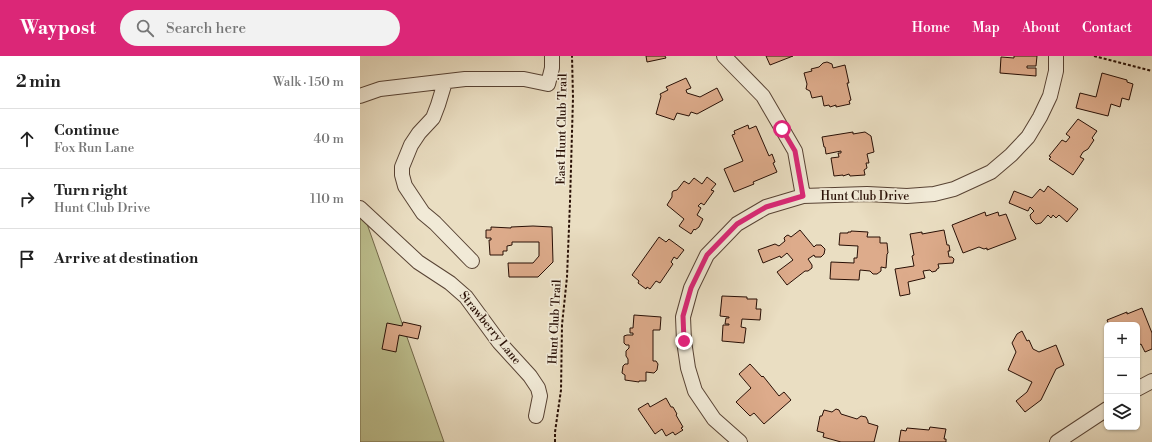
<!DOCTYPE html>
<html lang="en">
<head>
<meta charset="utf-8">
<style>
	:root { --surface:#fff; --page:#f2f2f2; --text:#222; --muted:#767676; --line:#e0e0e0; --accent:#db2777 }
	body { margin:0; font-family:"Libre Bodoni",serif; background:var(--page); color:var(--text) }
	.controls { position:absolute; right:12px; bottom:12px; display:grid; overflow:hidden; border-radius:6px; box-shadow:0 1px 3px #0004 }
	.controls button { width:36px; height:36px; display:grid; place-items:center; padding:0; border:0; border-bottom:1px solid var(--line); background:var(--surface); color:var(--text); font:20px sans-serif }
	.stop { position:absolute; width:12px; height:12px; margin:-9px; border:3px solid #db2777; border-radius:50%; background:#fff }
	.stop.end { background:#db2777; border-color:#fff; box-shadow:0 1px 4px #0008 }
	.list { margin:0; padding:0; list-style:none }
	h2 { display:flex; justify-content:space-between; align-items:center; height:52px; margin:0; padding:0 16px; font-size:17px }
	h2 small { font-size:13px; font-weight:400; color:var(--muted) }
	.list li { display:grid; grid-template-columns:26px 1fr auto; gap:12px; align-items:center; box-sizing:border-box; height:60px; padding:0 16px; border-top:1px solid var(--line) }
	.list b { display:block; font-size:15px; white-space:nowrap }
	.list p { margin:0; font-size:13px; white-space:nowrap; color:var(--muted) }
	.list em { font-size:13px; font-style:normal; color:var(--muted) }
	.icon { flex:none; width:22px; height:22px; fill:none; stroke:currentColor; stroke-width:2; stroke-linecap:round; stroke-linejoin:round }
	.map { position:relative; flex:none; width:792px; height:386px; overflow:hidden }
	header { display:flex; align-items:center; gap:24px; box-sizing:border-box; height:56px; padding:0 20px; background:var(--accent); color:#fff }
	header strong { font-size:19px }
	nav { display:flex; gap:22px; margin-inline-start:auto; font-size:14px }
	.search { width:280px; height:36px; background:var(--page); display:flex; align-items:center; gap:10px; box-sizing:border-box; padding:0 14px; border-radius:22px; color:var(--muted); font-size:15px }
	main { display:flex }
	aside { flex:1; background:var(--surface) }
	.map>svg:first-child { display:block }
</style>
</head>
<body>
<header>
<strong>Waypost</strong>
<div class="search"><svg class="icon" aria-label="search" viewBox="0 0 24 24"><circle cx="10" cy="10" r="6"/><path d="M15 15l6 6"/></svg>Search here</div>
<nav><a>Home</a><a>Map</a><a>About</a><a>Contact</a></nav>
</header>
<main>
<aside>
<h2>2 min<small>Walk · 150 m</small></h2>
<ul class="list">
<li><svg class="icon" aria-label="ahead" viewBox="0 0 24 24"><path d="M12 20V5M6 11l6-6 6 6"/></svg><div><b>Continue</b><p>Fox Run Lane</p></div><em>40 m</em></li>
<li><svg class="icon" aria-label="right" viewBox="0 0 24 24"><path d="M7 20v-9h11M14 6l5 5-5 5"/></svg><div><b>Turn right</b><p>Hunt Club Drive</p></div><em>110 m</em></li>
<li><svg class="icon" aria-label="arrive" viewBox="0 0 24 24"><path d="M6 21V4h12l-3 4 3 4H6"/></svg><div><b>Arrive at destination</b></div></li>
</ul>
</aside>
<div class="map">
<svg width="792" height="386" viewBox="0 0 792 386">
	<rect width="100%" height="100%" fill="#eadec2"/>
	<filter id="stains"><feTurbulence type="fractalNoise" baseFrequency=".005" numOctaves="4"/><feColorMatrix values="0 0 0 0 .2 0 0 0 0 .09 0 0 0 0 .02 0 0 0 .5 -.17"/></filter>
	<radialGradient id="worn" r=".72"><stop offset=".6" stop-color="#630" stop-opacity="0"/><stop offset="1" stop-color="#630" stop-opacity=".3"/></radialGradient>
	<path fill="#bdc08f" stroke="#72684a" d="M 0,148 L 84,386 L 0,386 Z"/>
	<path fill="#ddab8b" stroke="#280f05" d="M 286,0 L 305,0 L 306,2 L 287,6 Z
		M 406,0 L 433,0 L 410,9 Z
		M 654,0 L 677,0 L 676,10 L 667,10 L 667,12 L 676,12 L 676,20 L 640,17 L 641,1 L 654,2 Z
		M 467,6 L 472,8 L 473,12 L 485,9 L 489,27 L 487,27 L 491,44 L 489,45 L 490,48 L 476,51 L 476,49 L 470,51 L 469,49 L 464,50 L 462,40 L 452,42 L 450,35 L 446,33 L 447,28 L 444,17 L 452,15 L 451,13 L 459,11 L 463,7 Z
		M 742,17 L 767,24 L 767,26 L 773,28 L 769,44 L 762,42 L 760,51 L 751,48 L 748,60 L 716,52 L 720,37 L 736,41 Z
		M 326,22 L 331,32 L 326,34 L 327,37 L 340,41 L 357,32 L 363,44 L 337,58 L 331,56 L 329,60 L 317,57 L 314,64 L 296,58 L 301,40 L 300,38 L 308,34 L 306,31 Z
		M 718,63 L 737,75 L 732,82 L 734,84 L 728,93 L 723,96 L 720,101 L 724,103 L 713,119 L 689,103 L 691,101 L 689,100 L 702,84 L 706,86 L 710,81 L 706,78 Z
		M 388,69 L 389,73 L 396,70 L 409,100 L 412,98 L 415,106 L 413,107 L 417,116 L 393,126 L 394,128 L 374,136 L 364,113 L 383,105 L 372,79 L 375,78 L 374,75 Z
		M 493,76 L 493,78 L 505,76 L 511,80 L 514,96 L 507,98 L 509,107 L 506,107 L 507,112 L 504,114 L 505,119 L 490,120 L 489,118 L 483,120 L 483,119 L 474,120 L 471,102 L 479,101 L 478,97 L 481,97 L 481,95 L 466,98 L 465,91 L 464,91 L 462,81 Z
		M 347,121 L 356,128 L 351,134 L 354,135 L 344,149 L 341,147 L 338,150 L 341,152 L 337,159 L 343,163 L 339,171 L 335,174 L 334,173 L 331,178 L 319,170 L 324,163 L 307,149 L 312,141 L 312,137 L 313,135 L 317,134 L 324,125 L 329,128 L 334,122 L 342,128 Z
		M 688,130 L 718,153 L 707,166 L 699,159 L 696,162 L 693,159 L 691,162 L 688,159 L 681,167 L 676,168 L 671,163 L 670,159 L 674,155 L 670,151 L 668,155 L 649,147 L 654,135 L 672,142 L 680,133 L 684,136 Z
		M 625,156 L 626,160 L 638,156 L 639,160 L 646,158 L 656,183 L 627,194 L 627,192 L 624,193 L 619,191 L 603,197 L 592,169 Z
		M 173,170 L 192,171 L 193,206 L 178,221 L 149,221 L 148,207 L 173,207 L 179,200 L 179,186 L 152,186 L 152,189 L 147,190 L 147,195 L 143,195 L 143,199 L 130,199 L 129,184 L 131,184 L 131,182 L 126,182 L 126,174 L 131,174 L 131,171 L 151,172 L 151,171 Z
		M 440,174 L 454,191 L 456,189 L 461,189 L 465,193 L 464,198 L 461,201 L 455,201 L 454,199 L 448,203 L 452,209 L 452,212 L 448,215 L 445,215 L 427,229 L 417,216 L 433,204 L 427,197 L 421,202 L 420,200 L 403,207 L 398,194 L 415,188 L 419,190 L 425,185 L 424,182 L 426,180 L 428,179 L 431,181 Z
		M 584,174 L 587,189 L 589,189 L 590,195 L 588,195 L 589,201 L 592,201 L 594,203 L 593,207 L 578,208 L 579,212 L 577,213 L 576,215 L 572,216 L 570,214 L 563,215 L 565,222 L 548,226 L 550,238 L 540,240 L 535,213 L 554,210 L 552,200 L 554,199 L 550,178 L 562,176 L 562,178 Z
		M 491,175 L 508,176 L 507,181 L 520,181 L 520,187 L 527,187 L 528,197 L 527,198 L 526,212 L 521,211 L 521,215 L 517,218 L 513,218 L 510,215 L 500,214 L 499,224 L 470,223 L 471,206 L 494,207 L 494,202 L 497,202 L 498,190 L 479,189 L 480,177 L 488,177 L 488,176 L 491,176 Z
		M 299,181 L 306,186 L 309,183 L 324,194 L 317,203 L 314,201 L 311,206 L 313,208 L 300,227 L 296,225 L 290,233 L 287,231 L 286,233 L 278,227 L 279,225 L 272,219 Z
		M 362,240 L 387,241 L 387,243 L 397,243 L 396,253 L 401,253 L 400,264 L 382,263 L 381,271 L 386,272 L 384,287 L 362,285 L 363,269 L 369,269 L 369,268 L 365,268 L 366,262 L 369,262 L 369,261 L 360,260 Z
		M 782,252 L 792,277 L 792,293 L 785,296 L 781,288 L 777,290 L 777,269 L 749,269 L 747,264 L 767,256 L 767,258 Z
		M 274,259 L 301,261 L 300,274 L 293,274 L 293,305 L 296,305 L 298,308 L 297,314 L 294,317 L 286,316 L 286,325 L 279,325 L 279,326 L 265,324 L 265,319 L 262,317 L 263,310 L 265,308 L 268,308 L 268,303 L 266,300 L 266,295 L 269,292 L 269,289 L 266,289 L 264,287 L 264,280 L 267,279 L 273,279 L 273,277 L 270,277 L 270,272 L 273,272 Z
		M 43,266 L 61,270 L 58,283 L 39,279 L 36,296 L 22,293 L 27,267 L 42,270 Z
		M 662,275 L 667,285 L 669,284 L 673,293 L 679,296 L 696,289 L 704,309 L 696,313 L 681,344 L 665,356 L 656,345 L 667,336 L 672,326 L 648,314 L 656,296 L 652,287 L 657,278 Z
		M 390,308 L 402,321 L 403,320 L 419,340 L 424,336 L 431,344 L 404,368 L 394,357 L 390,360 L 376,346 L 391,332 L 379,318 Z
		M 306,342 L 311,351 L 313,351 L 317,358 L 316,359 L 323,371 L 321,372 L 323,374 L 315,379 L 313,376 L 306,380 L 302,373 L 295,378 L 278,353 L 288,347 L 290,351 Z
		M 476,353 L 479,354 L 481,358 L 497,363 L 501,360 L 506,361 L 508,365 L 508,367 L 518,370 L 514,386 L 481,386 L 463,381 L 464,377 L 457,375 L 460,360 L 462,360 L 464,354 L 472,356 Z
		M 570,371 L 586,373 L 584,383 L 586,383 L 586,386 L 539,386 L 541,374 L 546,375 L 547,372 L 569,374 Z"/>
	<g fill="none" stroke-linecap="round" stroke-linejoin="round">
		<g stroke="#584334" stroke-width="16">
			<path id="minor" d="M 364,0 L 403,40 L 435,95 L 443,140
				M 85,26 L 78,49 L 73,62 L 59,77 L 51,89 L 42,111 L 42,119 L 45,130 L 63,157 L 75,167 L 112,205
				M 0,40 L 20,33 L 105,23 L 164,23 L 188,28 L 192,12 L 192,0
				M 0,152 L 58,206 L 90,227 L 106,241 L 139,286 L 170,320 L 178,332 L 180,340 L 176,360
				M 777,333 L 792,325
				M 380,386 L 354,363 L 335,335 L 328,312 L 324,285 L 323,261 L 331,232 L 347,199 L 377,168 L 406,151 L 443,140 L 507,138 L 547,140 L 574,138 L 594,133 L 631,116 L 651,99 L 668,81 L 680,61 L 690,40 L 696,15 L 696,0
				M 697,386 L 747,353"/>
		</g>
		<path stroke="#280f05" stroke-width="2" stroke-dasharray="3 2" stroke-linecap="butt" d="M 734,0 L 792,15
			M 195,386 L 195,376 L 201,334 L 202,269 L 207,221 L 210,146 L 213,42 L 212,0"/>
		<use href="#minor" stroke="#f1ead7" stroke-width="14"/>
	</g>
	<g fill="none" stroke-linecap="round" stroke-linejoin="round">
		<path stroke="#db2777" stroke-width="5" d="M 324,285 L 323,260 L 331,232 L 347,199 L 377,168 L 406,151 L 443,140 L 435,95 L 422,73"/>
	</g>
	<g text-anchor="middle" dominant-baseline="central" stroke-width="3.5" stroke-linejoin="round" paint-order="stroke">
		<g font-size="12" fill="#280f05" stroke="#f1ead7">
			<text transform="translate(202 73) rotate(-89)">East Hunt Club Trail</text>
			<text x="505" y="140">Hunt Club Drive</text>
			<text transform="translate(195 266) rotate(-87)">Hunt Club Trail</text>
			<text transform="translate(130 272) rotate(51)">Strawberry Lane</text>
		</g>
	</g>
	<rect width="100%" height="100%" filter="url(#stains)"/>
	<rect width="100%" height="100%" fill="url(#worn)"/>
</svg>
<div class="controls">
<button>+</button>
<button>−</button>
<button><svg class="icon" aria-label="layers" viewBox="0 0 24 24"><path d="M12 4l9 5-9 5-9-5zM3 14l9 5 9-5"/></svg></button>
</div>
<div class="stop" style="left:422px;top:73px"></div>
<div class="stop end" style="left:324px;top:285px"></div>
</div>
</main>
</body>
</html>
